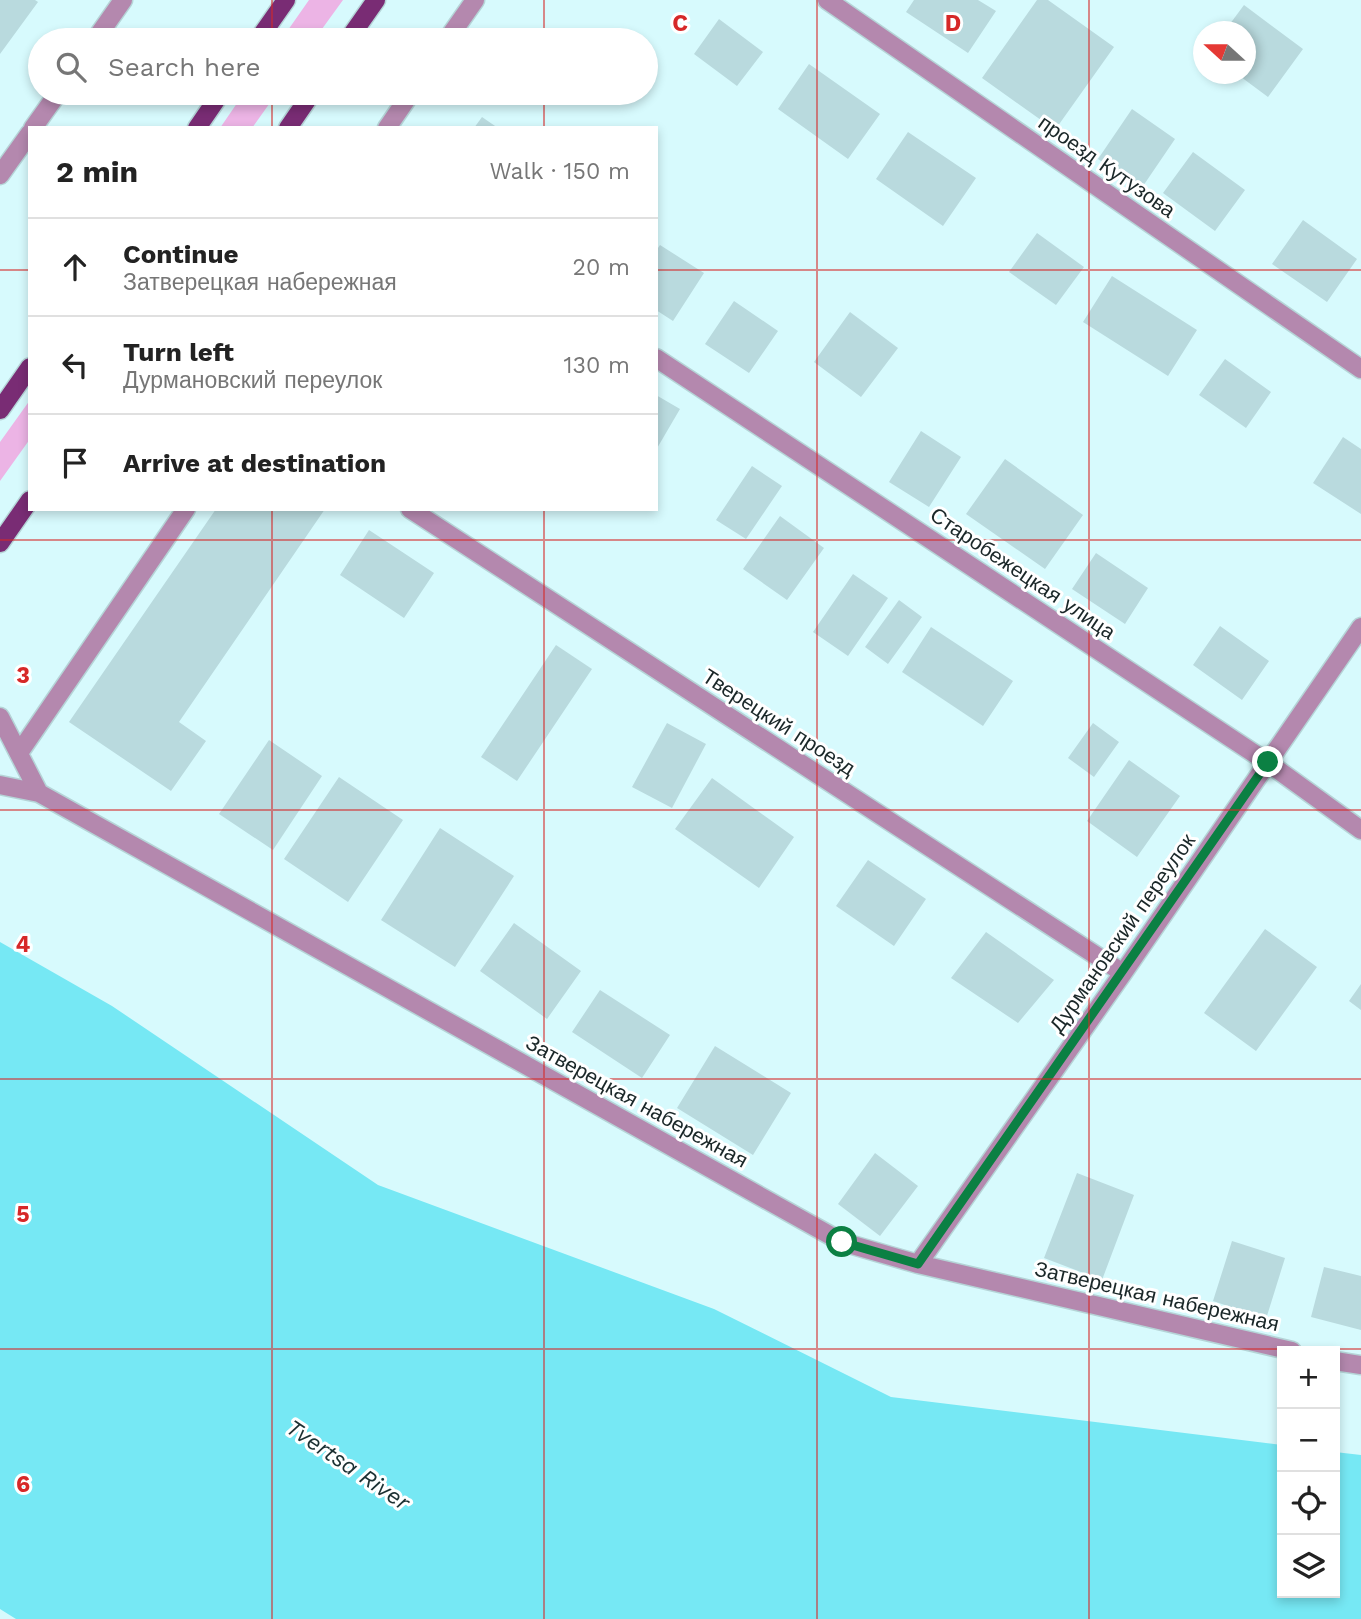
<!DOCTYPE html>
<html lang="en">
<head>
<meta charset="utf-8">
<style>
	:root { --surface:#fff; --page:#f6f6f6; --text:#222; --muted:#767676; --line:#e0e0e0 }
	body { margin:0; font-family:"Work Sans",sans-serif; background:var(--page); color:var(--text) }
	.controls { position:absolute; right:21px; bottom:21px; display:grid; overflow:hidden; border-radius:0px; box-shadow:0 4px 10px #0003 }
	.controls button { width:63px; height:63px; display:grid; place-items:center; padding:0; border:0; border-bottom:2px solid var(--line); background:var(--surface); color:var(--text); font:35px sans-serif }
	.compass { position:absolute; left:1193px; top:21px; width:63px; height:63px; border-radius:50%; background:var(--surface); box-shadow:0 4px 10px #0003; rotate:291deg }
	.stop { position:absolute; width:21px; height:21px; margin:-16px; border:5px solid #0b8043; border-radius:50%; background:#fff }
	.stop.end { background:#0b8043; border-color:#fff; box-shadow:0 2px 7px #0008 }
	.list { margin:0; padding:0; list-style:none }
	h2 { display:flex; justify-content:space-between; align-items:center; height:91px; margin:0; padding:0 28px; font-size:30px }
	h2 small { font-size:23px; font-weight:400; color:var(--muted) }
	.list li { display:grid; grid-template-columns:46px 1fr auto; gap:21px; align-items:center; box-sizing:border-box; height:98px; padding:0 28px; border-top:2px solid var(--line) }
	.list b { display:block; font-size:26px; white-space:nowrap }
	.list p { margin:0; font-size:23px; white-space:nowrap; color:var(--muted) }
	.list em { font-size:23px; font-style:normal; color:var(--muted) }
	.icon { flex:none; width:38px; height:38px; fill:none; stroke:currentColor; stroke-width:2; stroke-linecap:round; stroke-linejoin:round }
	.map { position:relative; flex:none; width:1361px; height:1619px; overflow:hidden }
	.search { position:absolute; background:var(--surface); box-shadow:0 4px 10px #0003; left:28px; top:28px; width:630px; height:77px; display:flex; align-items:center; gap:18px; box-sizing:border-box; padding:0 24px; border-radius:38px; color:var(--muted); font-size:26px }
	.panel { position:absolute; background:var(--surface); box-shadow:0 4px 10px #0003; left:28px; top:126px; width:630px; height:385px; border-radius:0px }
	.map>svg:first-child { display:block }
</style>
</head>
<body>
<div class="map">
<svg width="1361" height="1619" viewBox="0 0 1361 1619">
	<rect width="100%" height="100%" fill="#d7fafd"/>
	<path fill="#ecb4e5" d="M 309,0 L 343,0 L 314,40 L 281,40 Z
		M 244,93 L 277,93 L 252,128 L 220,128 Z
		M 30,400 L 30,439 L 0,481 L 0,442 Z"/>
	<path fill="#76e8f4" d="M 0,942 L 112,1006 L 378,1185 L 714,1309 L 891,1397 L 1282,1445 L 1282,1593 L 1335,1593 L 1335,1452 L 1361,1455 L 1361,1619 L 16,1619 L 0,1609 Z"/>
	<path fill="#b9dade" d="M 0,0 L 35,0 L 38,2 L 0,54 Z
		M 914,0 L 978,0 L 996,11 L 968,53 L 906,12 Z
		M 1037,0 L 1048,0 L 1114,47 L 1055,130 L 982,78 Z
		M 1244,5 L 1303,49 L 1268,97 L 1237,74 L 1246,74 L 1246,32 L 1224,32 Z
		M 719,19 L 763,52 L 737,86 L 694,54 Z
		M 809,64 L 880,114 L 848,159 L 778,109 Z
		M 1132,109 L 1175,139 L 1141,189 L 1098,159 Z
		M 482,117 L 498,128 L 474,128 Z
		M 908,132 L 976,178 L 943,226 L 876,179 Z
		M 1193,152 L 1245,190 L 1215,231 L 1163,193 Z
		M 1303,220 L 1357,259 L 1327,302 L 1272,264 Z
		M 1037,233 L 1084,267 L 1056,305 L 1009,272 Z
		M 660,245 L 704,273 L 673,321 L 656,310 L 656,251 Z
		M 1112,276 L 1197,330 L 1168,376 L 1083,322 Z
		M 734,301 L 778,331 L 749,373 L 705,344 Z
		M 850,312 L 898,348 L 861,397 L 814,362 Z
		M 1225,359 L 1271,392 L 1246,428 L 1199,395 Z
		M 656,395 L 680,409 L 656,450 Z
		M 921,431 L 961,457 L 929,507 L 889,482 Z
		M 1343,437 L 1361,449 L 1361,514 L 1313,483 Z
		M 1005,459 L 1083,515 L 1045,569 L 966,514 Z
		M 752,466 L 782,486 L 746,539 L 716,520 Z
		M 216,509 L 325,509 L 179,722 L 206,741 L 171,791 L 69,722 Z
		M 780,516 L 824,548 L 787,600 L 743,569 Z
		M 369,530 L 434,573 L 404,618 L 340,575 Z
		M 1096,553 L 1148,588 L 1125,624 L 1072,589 Z
		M 853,574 L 888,598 L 848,656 L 813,632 Z
		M 899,600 L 922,617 L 888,664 L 865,647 Z
		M 1220,626 L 1269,661 L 1242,700 L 1193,665 Z
		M 931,627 L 1013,681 L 983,726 L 902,672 Z
		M 556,645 L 592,669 L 517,781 L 481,757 Z
		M 667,723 L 706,744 L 672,808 L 632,787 Z
		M 1093,723 L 1119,742 L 1094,777 L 1068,758 Z
		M 269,740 L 322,776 L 273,850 L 219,814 Z
		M 1129,760 L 1180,796 L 1137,857 L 1087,821 Z
		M 339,777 L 403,820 L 348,902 L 284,859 Z
		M 712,778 L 794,837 L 759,888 L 675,829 Z
		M 440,828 L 514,876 L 455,967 L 381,920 Z
		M 868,860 L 926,899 L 894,946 L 836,906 Z
		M 514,923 L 581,971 L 547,1019 L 480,971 Z
		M 1265,929 L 1317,967 L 1256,1051 L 1204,1013 Z
		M 986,932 L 1054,980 L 1018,1023 L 951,978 Z
		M 1361,984 L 1361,1010 L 1349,1001 Z
		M 600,990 L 670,1035 L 642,1078 L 572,1032 Z
		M 715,1046 L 791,1093 L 753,1155 L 677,1108 Z
		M 875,1153 L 918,1186 L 880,1236 L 838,1204 Z
		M 1077,1173 L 1134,1195 L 1102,1280 L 1044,1258 Z
		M 1232,1241 L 1285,1258 L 1266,1319 L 1213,1301 Z
		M 1324,1267 L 1361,1276 L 1361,1330 L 1311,1317 Z"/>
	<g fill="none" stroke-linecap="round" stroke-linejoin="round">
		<g stroke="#b5d4d7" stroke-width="21">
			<path id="minor" d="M 827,0 L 1361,369
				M 95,40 L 123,0
				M 447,40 L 475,0
				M 33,128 L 58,93
				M 387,128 L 411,93
				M 0,175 L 30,133
				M 656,358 L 1267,762 L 1361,830
				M 410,509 L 1123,973
				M 0,717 L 39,793
				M 19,753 L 186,509
				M 0,785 L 39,793 L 842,1242 L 918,1264 L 1292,1351
				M 918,1264 L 1123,973 L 1361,627
				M 1335,1361 L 1361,1365"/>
		</g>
		<g stroke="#b5d4d7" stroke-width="21">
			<path id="major" d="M 258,40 L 286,0
				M 348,40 L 376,0
				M 197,128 L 221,93
				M 288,128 L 312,93
				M 0,410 L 30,367
				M 0,543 L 30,500"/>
		</g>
		<use href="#minor" stroke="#b488ae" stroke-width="18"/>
		<use href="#major" stroke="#792c74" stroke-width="18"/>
	</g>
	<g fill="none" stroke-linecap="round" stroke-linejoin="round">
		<path stroke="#0b8043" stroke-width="9" d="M 842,1242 L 918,1264 L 1268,762"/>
	</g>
	<path fill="none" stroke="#d62828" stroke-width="2" stroke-opacity="0.55" d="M 272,0 L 272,40M 544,0 L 544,40M 817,0 L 817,1619M 1089,0 L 1089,1619M 272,93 L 272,128M 544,93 L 544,128M 0,270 L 30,270M 656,270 L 1361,270M 272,509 L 272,1619M 544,509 L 544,1619M 0,540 L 1361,540M 0,810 L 1361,810M 0,1079 L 1361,1079M 0,1349 L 1361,1349"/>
	<g text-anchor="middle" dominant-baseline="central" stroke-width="6" stroke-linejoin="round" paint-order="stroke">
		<g font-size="21" fill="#1a2728" stroke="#fff">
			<text transform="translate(1107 166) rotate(35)">проезд Кутузова</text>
			<text transform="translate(1023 573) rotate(34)">Старобежецкая улица</text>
			<text transform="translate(779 722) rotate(33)">Тверецкий проезд</text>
			<text transform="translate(1122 933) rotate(-55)">Дурмановский переулок</text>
			<text transform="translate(637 1101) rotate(29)">Затверецкая набережная</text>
			<text transform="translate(1157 1296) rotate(13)">Затверецкая набережная</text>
		</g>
		<g font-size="23" font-style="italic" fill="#1b3032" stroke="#fff">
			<text transform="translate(348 1465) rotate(34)">Tvertsa River</text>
		</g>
	</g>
	<g font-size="23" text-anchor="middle" font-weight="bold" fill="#d62828" stroke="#fff" stroke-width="6" stroke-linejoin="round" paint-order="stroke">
		<text x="680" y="31">C</text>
		<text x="953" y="31">D</text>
		<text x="23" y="683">3</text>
		<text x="23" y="952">4</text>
		<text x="23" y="1222">5</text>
		<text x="23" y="1492">6</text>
	</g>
</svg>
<div class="controls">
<button>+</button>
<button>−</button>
<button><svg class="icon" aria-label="locate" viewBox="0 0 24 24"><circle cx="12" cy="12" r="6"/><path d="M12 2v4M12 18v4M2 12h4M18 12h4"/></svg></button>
<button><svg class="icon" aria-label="layers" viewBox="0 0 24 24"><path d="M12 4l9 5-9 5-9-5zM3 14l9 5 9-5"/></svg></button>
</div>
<svg class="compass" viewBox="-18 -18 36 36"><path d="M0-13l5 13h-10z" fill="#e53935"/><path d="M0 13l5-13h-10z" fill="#767676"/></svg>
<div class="stop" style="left:842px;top:1242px"></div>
<div class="stop end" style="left:1268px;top:762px"></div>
<div class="search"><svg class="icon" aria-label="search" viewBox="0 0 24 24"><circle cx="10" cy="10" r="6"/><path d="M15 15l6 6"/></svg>Search here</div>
<section class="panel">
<h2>2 min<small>Walk · 150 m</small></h2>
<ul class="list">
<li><svg class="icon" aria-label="ahead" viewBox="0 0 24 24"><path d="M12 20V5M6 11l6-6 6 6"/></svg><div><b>Continue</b><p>Затверецкая набережная</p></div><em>20 m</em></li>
<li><svg class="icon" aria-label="left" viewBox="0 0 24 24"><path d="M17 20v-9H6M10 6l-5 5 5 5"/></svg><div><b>Turn left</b><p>Дурмановский переулок</p></div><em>130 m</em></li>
<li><svg class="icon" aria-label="arrive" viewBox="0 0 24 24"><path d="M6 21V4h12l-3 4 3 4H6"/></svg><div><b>Arrive at destination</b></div></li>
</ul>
</section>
</div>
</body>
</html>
